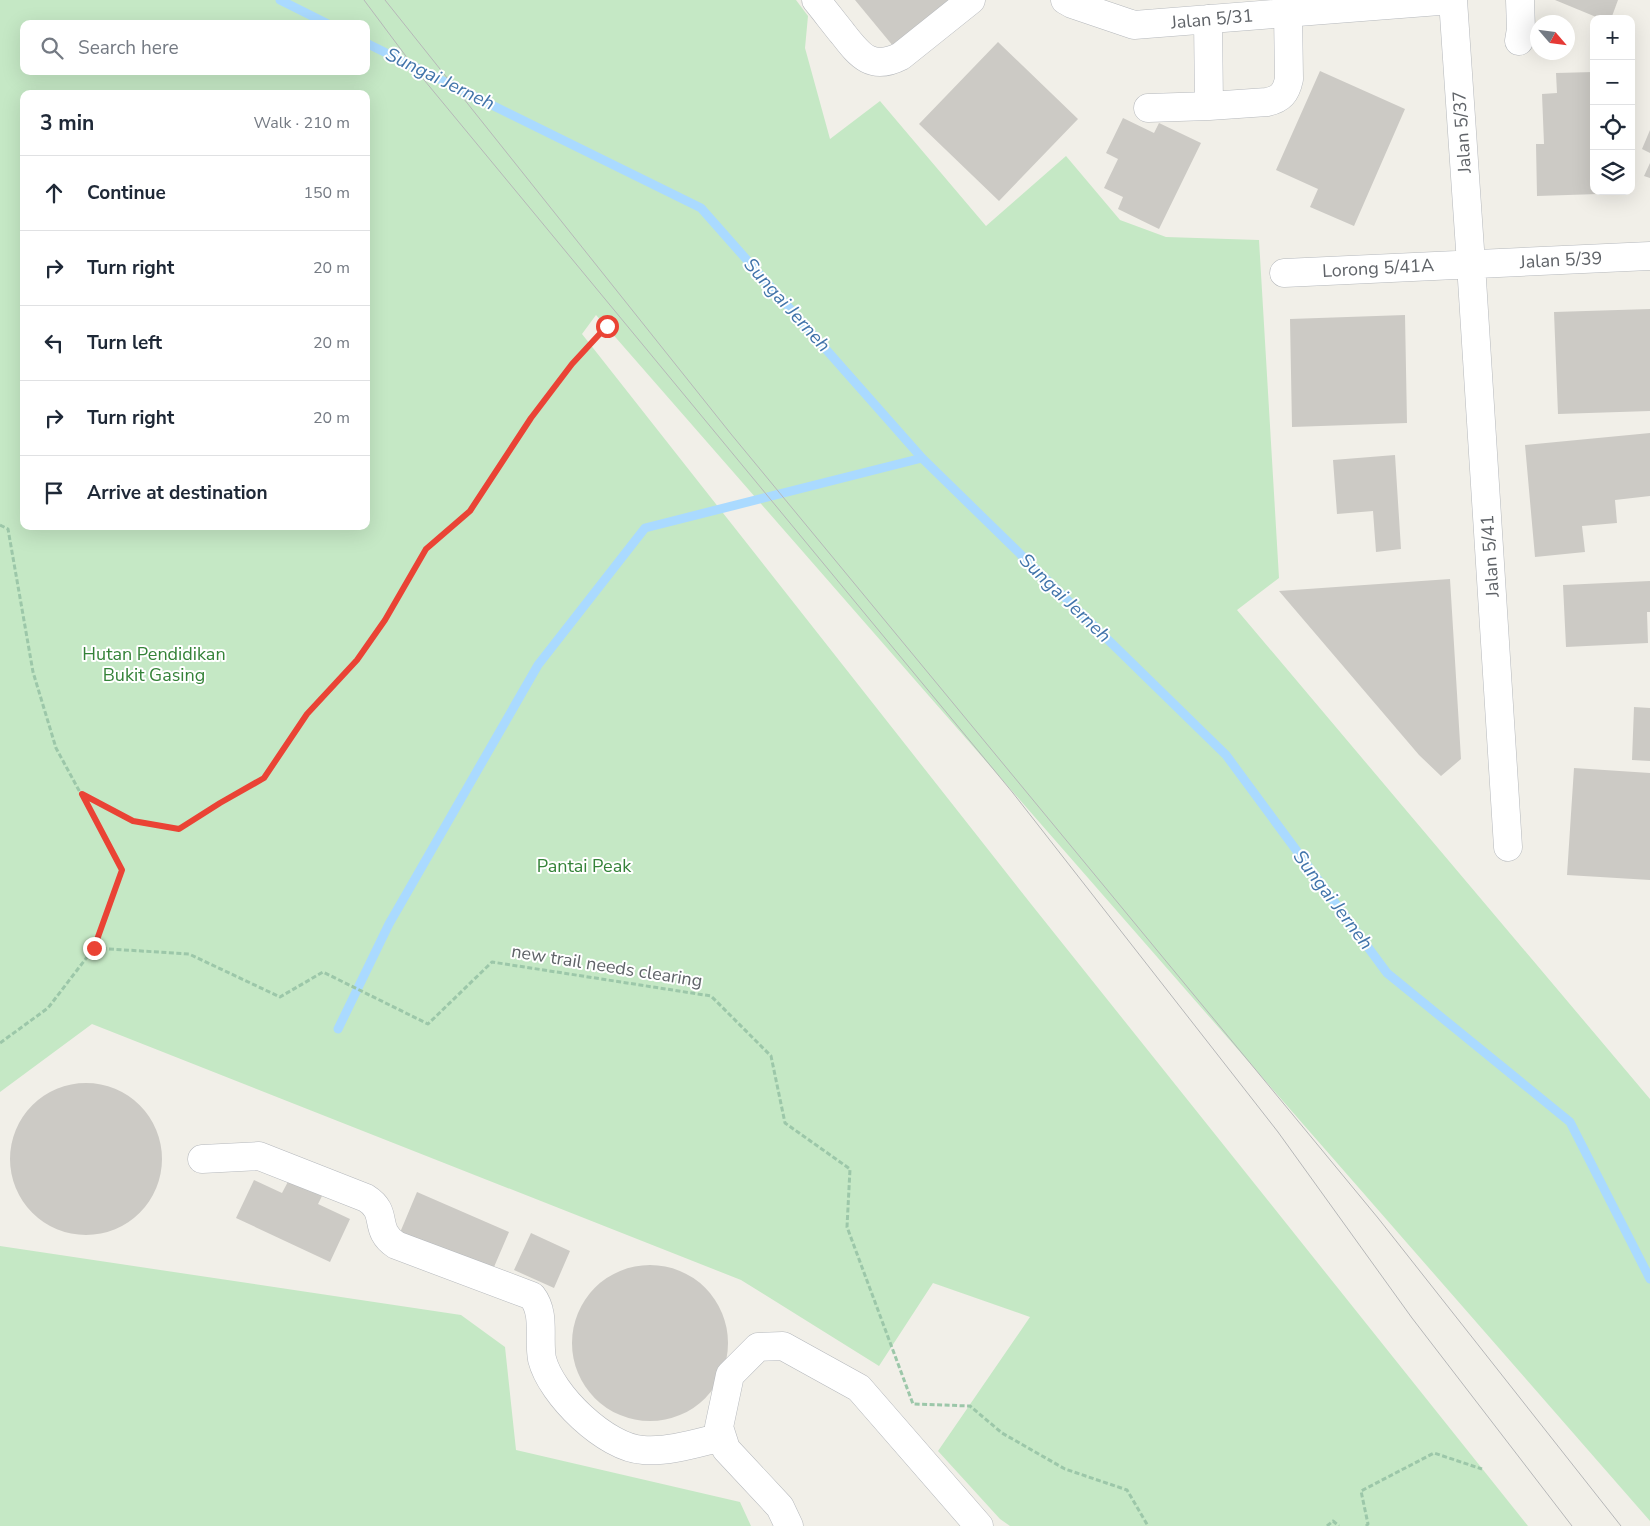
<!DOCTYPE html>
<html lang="en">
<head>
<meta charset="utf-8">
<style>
	:root { --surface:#fff; --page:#f6f6f7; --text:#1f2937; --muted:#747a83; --line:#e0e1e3 }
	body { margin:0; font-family:"Nunito Sans",sans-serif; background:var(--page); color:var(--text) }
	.controls { position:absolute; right:15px; top:15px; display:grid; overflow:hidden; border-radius:10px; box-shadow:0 5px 20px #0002 }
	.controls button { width:45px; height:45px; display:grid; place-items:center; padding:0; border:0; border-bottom:1px solid var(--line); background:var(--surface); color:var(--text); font:25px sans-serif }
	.compass { position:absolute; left:1530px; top:15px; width:45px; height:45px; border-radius:50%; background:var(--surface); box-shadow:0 5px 20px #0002; rotate:118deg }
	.stop { position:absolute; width:15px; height:15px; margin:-11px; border:4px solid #ea4335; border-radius:50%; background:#fff }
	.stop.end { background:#ea4335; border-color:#fff; box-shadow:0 1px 5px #0008 }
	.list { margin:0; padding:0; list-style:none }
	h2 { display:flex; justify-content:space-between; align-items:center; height:65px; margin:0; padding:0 20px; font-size:21px }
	h2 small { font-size:16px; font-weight:400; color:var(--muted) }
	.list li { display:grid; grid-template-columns:32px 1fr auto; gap:15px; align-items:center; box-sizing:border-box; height:75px; padding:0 20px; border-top:1px solid var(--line) }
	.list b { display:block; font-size:19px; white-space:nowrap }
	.list em { font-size:16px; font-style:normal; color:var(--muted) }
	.icon { flex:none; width:28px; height:28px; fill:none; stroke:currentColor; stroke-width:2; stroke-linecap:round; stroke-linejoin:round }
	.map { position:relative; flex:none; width:1650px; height:1526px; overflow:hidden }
	.search { position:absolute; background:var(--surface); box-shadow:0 5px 20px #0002; left:20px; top:20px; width:350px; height:55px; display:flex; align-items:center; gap:12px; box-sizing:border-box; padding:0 18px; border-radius:10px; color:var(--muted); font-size:19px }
	.panel { position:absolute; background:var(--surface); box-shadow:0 5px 20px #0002; left:20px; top:90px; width:350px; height:440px; border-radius:10px }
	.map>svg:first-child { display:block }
</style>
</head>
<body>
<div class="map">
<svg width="1650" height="1526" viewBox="0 0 1650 1526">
	<rect width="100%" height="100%" fill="#f1efe8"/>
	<path fill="#c5e8c5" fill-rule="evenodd" d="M 0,0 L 796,0 L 808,16 L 805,48 L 830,139 L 880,101 L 986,226 L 1066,156 L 1120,220 L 1166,237 L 1259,240 L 1279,578 L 1237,610 L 1650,1099 L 1650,1521 L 596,315 L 582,334 L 1031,904 L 1528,1526 L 1010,1526 L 1000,1519 L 938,1451 L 1030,1317 L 933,1283 L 879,1366 L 741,1280 L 92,1024 L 0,1092 ZM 24,24 L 366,24 L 366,71 L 24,71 ZM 24,94 L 366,94 L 366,526 L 24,526 Z
		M 0,1246 L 461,1315 L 505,1347 L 516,1450 L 740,1502 L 751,1526 L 0,1526 Z"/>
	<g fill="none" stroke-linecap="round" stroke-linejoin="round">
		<path stroke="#aadaff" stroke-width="9" d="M 280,0 L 328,24
			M 366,43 L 701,208 L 922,458 L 1226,755 L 1387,973 L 1570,1122 L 1650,1279
			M 338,1029 L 389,924 L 538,665 L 645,528 L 922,458"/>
	</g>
	<path fill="#cccac5" d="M 855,0 L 960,0 L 898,52 Z
		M 1555,0 L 1618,0 L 1611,19 L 1601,19 Z
		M 998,42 L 1078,119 L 999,201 L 919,124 Z
		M 1320,71 L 1405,109 L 1354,226 L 1310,207 L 1318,189 L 1276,170 Z
		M 1594,72 L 1594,191 L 1629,191 L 1629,193 L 1537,196 L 1536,144 L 1544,144 L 1542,94 L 1557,93 L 1556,73 Z
		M 1123,118 L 1154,133 L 1159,123 L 1201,143 L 1159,229 L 1118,209 L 1123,197 L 1104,188 L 1118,159 L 1106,153 Z
		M 1650,130 L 1650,153 L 1642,149 Z
		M 1650,163 L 1650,178 L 1644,176 Z
		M 1650,309 L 1650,411 L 1558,414 L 1554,312 Z
		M 1405,315 L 1407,423 L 1292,427 L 1290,319 Z
		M 1650,433 L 1650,496 L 1615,500 L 1617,523 L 1582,526 L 1585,552 L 1535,557 L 1525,445 Z
		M 1395,455 L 1401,549 L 1376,552 L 1373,511 L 1337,514 L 1333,460 Z
		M 1450,579 L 1461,759 L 1441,776 L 1419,755 L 1279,591 Z
		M 1650,581 L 1650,612 L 1647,612 L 1648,643 L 1566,647 L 1563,585 Z
		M 1634,707 L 1650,708 L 1650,761 L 1632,760 Z
		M 1574,768 L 1650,773 L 1650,880 L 1567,875 Z
		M10 1159a76 76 0 1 1 152 0a76 76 0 1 1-152 0Z
		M 291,1176 L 324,1192 L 318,1204 L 350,1219 L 330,1262 L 236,1218 L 254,1180 L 282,1193 Z
		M 417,1192 L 509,1232 L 491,1274 L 399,1235 Z
		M 531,1233 L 570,1251 L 554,1288 L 514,1270 Z
		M572 1343a78 78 0 1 1 156 0a78 78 0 1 1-156 0Z"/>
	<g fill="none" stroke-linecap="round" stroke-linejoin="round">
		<g stroke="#b5b8bc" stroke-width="29">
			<path id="minor" d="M 816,0 C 825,11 834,23 843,34 C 860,56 872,71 901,56 L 971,0
				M 1065,0 L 1072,4 L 1134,25 L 1452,0
				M 1453,0 L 1471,264 L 1508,847
				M 1208,19 L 1209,106 L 1267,102 C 1281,99 1286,93 1289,79 L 1288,13
				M 1519,41 L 1521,29 L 1520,0
				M 1148,108 L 1209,106
				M 1284,273 L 1650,256
				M 202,1159 L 259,1156 L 366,1198 C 390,1213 372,1229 396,1245 L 532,1296 C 546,1314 538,1338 542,1359 C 551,1395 606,1448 643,1450 C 669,1452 697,1443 722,1437
				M 789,1526 L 780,1507 L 726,1449 L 719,1427 L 730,1375 L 758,1347 L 783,1346 L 859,1388 L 979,1526"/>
		</g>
		<path stroke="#9cc7a9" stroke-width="3" stroke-dasharray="5 2.5" stroke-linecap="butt" d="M 0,525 L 8,529 L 33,672 L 56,748 L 122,870 L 94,948 L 48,1008 L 0,1043
			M 82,794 L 133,821 L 179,829 L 221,803 L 264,778 L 307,714 L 357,660 L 385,620 L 426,549 L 469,511 L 531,418 L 572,364 L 607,326
			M 94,948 L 189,954 L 280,997 L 323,972 L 428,1024 L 492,962 L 711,996 L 771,1056 L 785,1123 L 850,1169 L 847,1227 L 913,1404 L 970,1406 L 1002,1433 L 1065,1469 L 1127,1490 L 1148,1526
			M 1327,1526 L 1333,1521 L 1339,1526
			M 1366,1526 L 1368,1524 L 1361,1491 L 1434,1453 L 1482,1469"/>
		<use href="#minor" stroke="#fff" stroke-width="28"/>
		<path stroke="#b6b7b8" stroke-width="1" d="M 364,0 L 420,75 L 1013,793 L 1278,1132 L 1412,1318 L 1572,1526
			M 385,0 L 731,434 L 1378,1218 L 1621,1526"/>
	</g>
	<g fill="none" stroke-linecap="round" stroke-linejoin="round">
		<path stroke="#ea4335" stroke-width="6" d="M 94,948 L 122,870 L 82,794 L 133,821 L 179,829 L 220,803 L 264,778 L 307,714 L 357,660 L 385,620 L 426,549 L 470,511 L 531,418 L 572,364 L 607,326"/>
	</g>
	<g text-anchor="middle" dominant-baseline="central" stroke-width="4" stroke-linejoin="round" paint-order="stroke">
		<g font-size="18" fill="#5f6368" stroke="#fff">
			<text transform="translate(1212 19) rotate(-5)">Jalan 5/31</text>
			<text transform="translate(1462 132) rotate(-94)">Jalan 5/37</text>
			<text transform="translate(1561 260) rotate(-3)">Jalan 5/39</text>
			<text transform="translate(1378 268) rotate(-3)">Lorong 5/41A</text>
			<text transform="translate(1490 556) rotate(-94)">Jalan 5/41</text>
			<text transform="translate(607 966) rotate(9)">new trail needs clearing</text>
		</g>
		<g font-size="18" fill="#348238" stroke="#fff">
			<text x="154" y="654">Hutan Pendidikan<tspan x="154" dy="21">Bukit Gasing</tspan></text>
			<text x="584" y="866">Pantai Peak</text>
		</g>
		<g font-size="19" font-style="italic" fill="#4174aa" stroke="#fff">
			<text transform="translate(440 79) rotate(26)">Sungai Jerneh</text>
			<text transform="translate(787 305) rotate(48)">Sungai Jerneh</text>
			<text transform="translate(1065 598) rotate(44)">Sungai Jerneh</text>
			<text transform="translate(1333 900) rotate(53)">Sungai Jerneh</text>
		</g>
	</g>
</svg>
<div class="controls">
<button>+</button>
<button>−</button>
<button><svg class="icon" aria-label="locate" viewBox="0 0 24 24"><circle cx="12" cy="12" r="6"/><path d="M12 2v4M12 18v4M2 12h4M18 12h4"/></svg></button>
<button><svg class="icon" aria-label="layers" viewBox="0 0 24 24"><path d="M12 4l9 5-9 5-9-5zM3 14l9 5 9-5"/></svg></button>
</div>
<svg class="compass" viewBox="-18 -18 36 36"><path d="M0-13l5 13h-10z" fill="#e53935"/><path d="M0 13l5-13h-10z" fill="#747a83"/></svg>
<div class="stop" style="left:607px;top:326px"></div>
<div class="stop end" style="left:94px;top:948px"></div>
<div class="search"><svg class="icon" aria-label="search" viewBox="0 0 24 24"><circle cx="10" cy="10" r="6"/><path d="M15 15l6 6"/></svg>Search here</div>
<section class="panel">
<h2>3 min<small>Walk · 210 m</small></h2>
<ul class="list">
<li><svg class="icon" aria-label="ahead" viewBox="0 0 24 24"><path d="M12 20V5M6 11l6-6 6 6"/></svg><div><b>Continue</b></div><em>150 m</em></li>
<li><svg class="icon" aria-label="right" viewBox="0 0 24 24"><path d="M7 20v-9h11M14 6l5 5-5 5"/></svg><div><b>Turn right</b></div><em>20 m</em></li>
<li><svg class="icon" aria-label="left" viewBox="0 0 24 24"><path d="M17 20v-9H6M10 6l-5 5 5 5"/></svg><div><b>Turn left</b></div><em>20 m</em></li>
<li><svg class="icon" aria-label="right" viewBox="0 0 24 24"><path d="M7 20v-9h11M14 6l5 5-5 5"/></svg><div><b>Turn right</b></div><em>20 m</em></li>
<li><svg class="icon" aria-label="arrive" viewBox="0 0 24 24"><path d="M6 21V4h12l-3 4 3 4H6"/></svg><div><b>Arrive at destination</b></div></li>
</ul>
</section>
</div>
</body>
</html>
